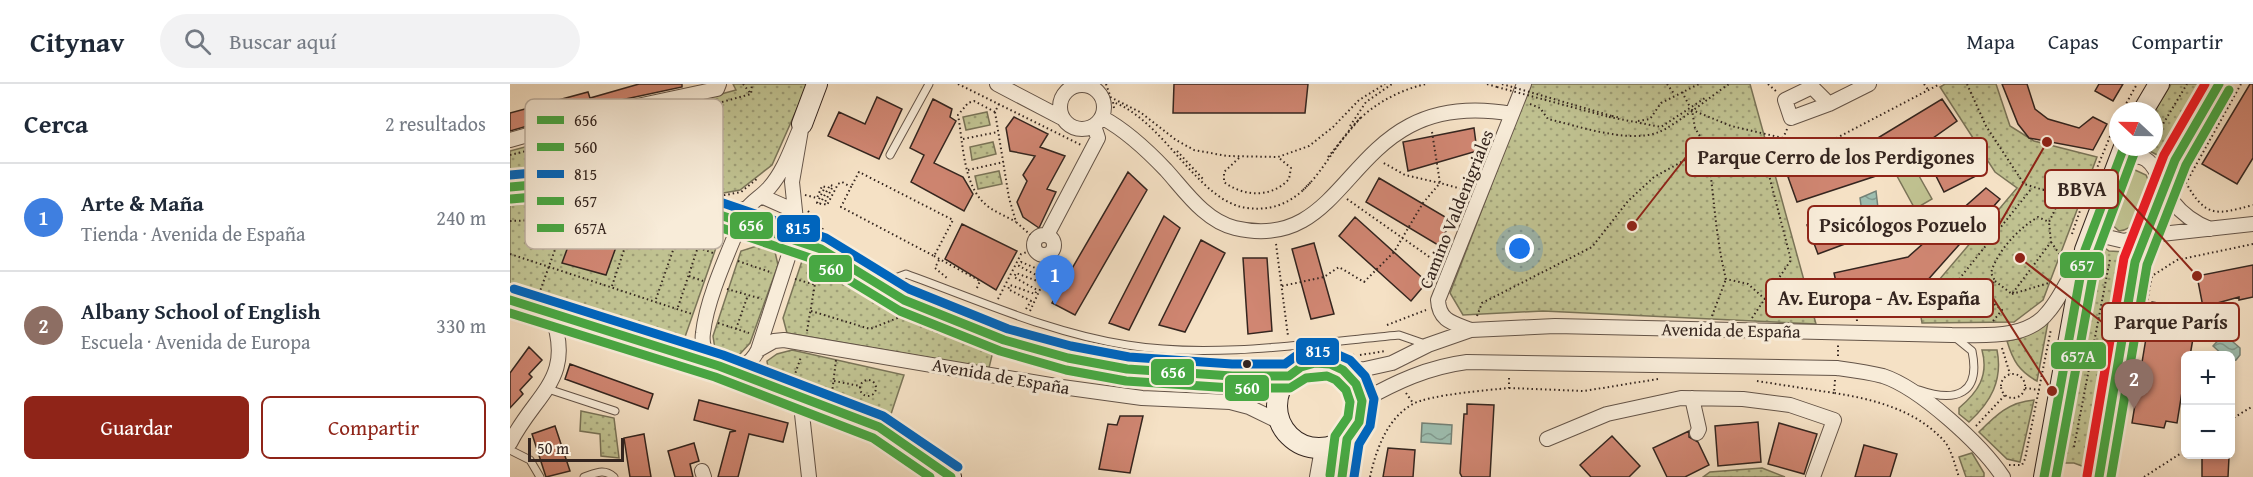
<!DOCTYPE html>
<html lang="es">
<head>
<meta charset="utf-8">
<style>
	:root { --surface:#fff; --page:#f2f2f3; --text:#1f2937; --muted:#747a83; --line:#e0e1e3; --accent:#8f2418 }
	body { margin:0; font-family:"Gentium Book Plus",serif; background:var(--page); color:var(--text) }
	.controls { position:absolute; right:18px; bottom:18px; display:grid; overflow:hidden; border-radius:9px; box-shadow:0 3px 9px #0003 }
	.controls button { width:54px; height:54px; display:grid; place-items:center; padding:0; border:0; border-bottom:2px solid var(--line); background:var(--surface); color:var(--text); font:30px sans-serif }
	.compass { position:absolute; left:1599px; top:18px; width:54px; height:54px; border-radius:50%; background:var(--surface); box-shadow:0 3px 9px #0003; rotate:292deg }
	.scale { position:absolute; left:18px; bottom:15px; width:96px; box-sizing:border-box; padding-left:6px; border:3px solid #34251f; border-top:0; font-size:16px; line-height:21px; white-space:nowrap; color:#34251f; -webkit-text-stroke:4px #f8ecd9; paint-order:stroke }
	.you { position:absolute; left:1010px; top:165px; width:21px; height:21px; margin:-15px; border:4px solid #fff; border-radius:50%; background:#1a73e8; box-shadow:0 0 0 9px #1a73e833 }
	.badge { display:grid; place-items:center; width:39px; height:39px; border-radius:50%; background:var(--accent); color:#fff; font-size:20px; font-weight:700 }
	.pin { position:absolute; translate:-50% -50px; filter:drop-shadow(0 2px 3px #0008) }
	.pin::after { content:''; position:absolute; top:32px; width:21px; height:18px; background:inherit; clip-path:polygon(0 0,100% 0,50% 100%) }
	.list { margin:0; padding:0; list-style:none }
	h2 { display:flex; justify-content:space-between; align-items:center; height:78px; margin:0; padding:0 24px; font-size:26px }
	h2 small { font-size:20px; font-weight:400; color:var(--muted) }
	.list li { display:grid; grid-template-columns:39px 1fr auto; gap:18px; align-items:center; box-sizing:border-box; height:108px; padding:0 24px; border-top:2px solid var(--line) }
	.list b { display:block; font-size:22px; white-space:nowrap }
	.list p { margin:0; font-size:20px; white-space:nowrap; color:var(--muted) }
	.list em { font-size:20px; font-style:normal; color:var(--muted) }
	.actions { display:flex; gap:12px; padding:18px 24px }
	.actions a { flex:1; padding:14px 0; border:2px solid var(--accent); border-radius:9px; text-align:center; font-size:21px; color:var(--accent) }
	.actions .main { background:var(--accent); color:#fff }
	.icon { flex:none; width:33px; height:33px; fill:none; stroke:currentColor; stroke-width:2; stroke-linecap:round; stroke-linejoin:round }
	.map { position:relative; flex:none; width:1743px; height:393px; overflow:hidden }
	header { display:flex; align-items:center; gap:36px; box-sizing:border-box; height:84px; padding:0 30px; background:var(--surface); border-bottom:2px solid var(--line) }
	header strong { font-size:28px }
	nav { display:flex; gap:33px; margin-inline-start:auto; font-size:21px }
	.search { width:420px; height:54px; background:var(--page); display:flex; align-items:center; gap:15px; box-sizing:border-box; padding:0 21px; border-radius:33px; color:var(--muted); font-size:22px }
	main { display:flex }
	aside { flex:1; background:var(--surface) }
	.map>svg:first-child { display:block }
</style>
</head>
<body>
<header>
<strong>Citynav</strong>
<div class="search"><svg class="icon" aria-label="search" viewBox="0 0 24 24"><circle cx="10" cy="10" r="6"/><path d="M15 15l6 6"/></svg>Buscar aquí</div>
<nav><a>Mapa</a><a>Capas</a><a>Compartir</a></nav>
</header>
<main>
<aside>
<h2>Cerca<small>2 resultados</small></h2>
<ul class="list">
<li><span class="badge" style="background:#3f7fe0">1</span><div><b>Arte &amp; Maña</b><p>Tienda · Avenida de España</p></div><em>240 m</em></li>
<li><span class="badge" style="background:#8d6e63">2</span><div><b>Albany School of English</b><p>Escuela · Avenida de Europa</p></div><em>330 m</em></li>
</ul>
<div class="actions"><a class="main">Guardar</a><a>Compartir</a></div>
</aside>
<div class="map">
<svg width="1743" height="393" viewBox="0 0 1743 393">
	<defs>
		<pattern id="park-dots" width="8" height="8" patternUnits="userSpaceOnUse" patternTransform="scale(1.5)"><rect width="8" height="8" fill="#c0c291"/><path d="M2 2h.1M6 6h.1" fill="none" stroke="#9d9d76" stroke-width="1.8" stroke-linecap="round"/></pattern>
		<pattern id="water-waves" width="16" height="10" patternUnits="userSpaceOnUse" patternTransform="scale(1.5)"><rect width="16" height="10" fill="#9dbeb0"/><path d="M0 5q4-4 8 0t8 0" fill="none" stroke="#819a8f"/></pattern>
	</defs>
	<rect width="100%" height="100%" fill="#f5e1c5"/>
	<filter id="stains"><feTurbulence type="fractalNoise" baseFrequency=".00333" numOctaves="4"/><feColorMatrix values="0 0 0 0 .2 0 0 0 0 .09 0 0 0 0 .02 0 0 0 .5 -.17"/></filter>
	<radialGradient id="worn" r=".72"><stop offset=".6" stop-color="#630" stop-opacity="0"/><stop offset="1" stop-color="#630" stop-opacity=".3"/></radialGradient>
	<path fill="#c0c291" stroke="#7a7458" stroke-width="1.5" d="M 1404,83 L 1422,115 L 1405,125 L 1387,92 Z
		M 1625,86 L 1636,91 L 1640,100 C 1634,116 1630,146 1609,147 L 1599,138 L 1598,130 L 1613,91 Z"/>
	<path fill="url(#park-dots)" stroke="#7a7458" stroke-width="1.5" d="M 223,0 L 298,0 L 262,81 L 230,106 L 197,112 L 116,88 L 76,85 L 0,92 L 0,67 L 226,6 Z
		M 1020,0 L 1240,0 L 1306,240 L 1033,227 L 953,231 L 940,209 Z
		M 1435,0 L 1486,0 L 1500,42 L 1524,57 L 1587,73 L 1533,216 L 1504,238 L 1412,239 L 1407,209 L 1429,196 L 1507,104 L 1485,88 L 1430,3 Z
		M 1661,0 L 1698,0 L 1653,74 L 1632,63 L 1644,63 L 1644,28 Z
		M 477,28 L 480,41 L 456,46 L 453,33 Z
		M 483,58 L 486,70 L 462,76 L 460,63 Z
		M 489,87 L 492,100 L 468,105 L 465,92 Z
		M 66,117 C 105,120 172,127 206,149 L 208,158 L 175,253 L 164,257 L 0,204 L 0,121 Z
		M 1588,159 L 1599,167 L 1616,168 L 1582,359 L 1587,361 L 1581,382 L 1577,384 L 1564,379 L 1546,379 Z
		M 253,160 L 265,168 L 268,181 L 240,259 L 229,271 L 215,272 L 205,265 L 203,252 L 231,167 Z
		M 294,171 L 385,223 L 484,263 L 479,284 L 277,249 L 273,234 Z
		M 1538,238 L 1527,297 C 1509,287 1503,277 1497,257 L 1511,254 Z
		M 282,266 L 394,291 L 380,333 L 268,297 L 259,290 L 257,277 L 267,270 Z
		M 1472,266 L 1487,266 C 1493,296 1481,318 1459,338 L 1449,330 L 1449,324 C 1468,308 1479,292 1472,266 Z
		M 1524,316 L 1510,378 L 1497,375 L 1469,348 C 1486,331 1499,318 1524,316 Z
		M 71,327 L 104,334 L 109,374 L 91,372 L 90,350 L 70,347 Z
		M 1462,369 L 1474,389 L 1474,393 L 1456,393 L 1449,373 Z
		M 1252,384 L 1275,393 L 1193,393 L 1200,388 Z"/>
	<path fill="url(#water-waves)" stroke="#738176" stroke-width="1.5" d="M 1366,107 L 1371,150 L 1356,158 L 1350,114 Z
		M 1714,250 L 1730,264 L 1730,271 L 1726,276 L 1721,277 L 1720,272 L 1713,271 L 1703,262 Z
		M 912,339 L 942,341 L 941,360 L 911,358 Z"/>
	<path fill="#d08672" stroke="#34251f" stroke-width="1.5" d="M 129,0 L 172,0 L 172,3 L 97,19 L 0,47 L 0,29 L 78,8 L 80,14 Z
		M 664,0 L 798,0 L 795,29 L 663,29 Z
		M 1492,0 L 1517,0 L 1525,25 L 1538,35 L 1569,44 L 1583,33 L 1597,40 L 1583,66 L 1519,54 L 1508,40 Z
		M 1589,0 L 1613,0 L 1603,17 L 1585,7 Z
		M 1740,0 L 1743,0 L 1743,74 L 1727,100 L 1692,80 Z
		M 367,13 L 392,25 L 369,75 L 318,52 L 329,28 L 355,40 Z
		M 423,15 L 442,25 L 440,33 L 446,37 L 424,79 L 453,93 L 463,110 L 454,127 L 401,98 L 414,71 L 400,64 Z
		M 1432,15 L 1447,37 L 1372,90 L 1287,118 L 1278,93 L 1353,63 Z
		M 504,33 L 538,50 L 530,63 L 555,72 L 537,105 L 546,108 L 529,144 L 513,133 L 507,118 L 517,97 L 513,91 L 525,72 L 500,67 L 496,44 Z
		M 964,44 L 967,67 L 898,87 L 893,58 Z
		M 1463,61 L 1476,87 L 1434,108 L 1421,82 Z
		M 618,88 L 637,106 L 565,231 L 542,219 Z
		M 869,94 L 942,137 L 928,161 L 856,118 Z
		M 1476,104 L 1490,115 L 1415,199 L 1330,216 L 1324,189 L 1398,173 Z
		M 1339,124 L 1351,154 L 1308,170 L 1297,141 Z
		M 654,132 L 670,144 L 619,246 L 599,239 Z
		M 845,133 L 917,198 L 901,217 L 829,152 Z
		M 452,140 L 507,167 L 486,206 L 435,175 Z
		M 96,147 L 110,152 L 96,191 L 52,179 L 63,149 L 92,159 Z
		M 691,156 L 715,169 L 675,248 L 649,241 Z
		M 804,159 L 824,230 L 801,235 L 782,165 Z
		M 733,174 L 757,174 L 762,247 L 738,250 Z
		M 1743,181 L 1743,213 L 1729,216 L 1729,213 L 1693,223 L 1687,192 Z
		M 1642,218 L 1672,223 L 1671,228 L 1687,231 L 1680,272 L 1676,272 L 1676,309 L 1672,308 L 1667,339 L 1656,337 L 1654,344 L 1622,339 Z
		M 19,263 L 32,276 L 19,290 L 22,293 L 10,306 L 13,310 L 0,324 L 0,289 Z
		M 60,280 L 143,310 L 138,325 L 55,295 Z
		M 189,316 L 278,339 L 273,358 L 239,350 L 228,393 L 208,393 L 220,348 L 226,347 L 184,336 Z
		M 957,320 L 984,321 L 980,393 L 952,393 L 950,389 L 954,330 L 957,330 Z
		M 610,332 L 633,332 L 620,389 L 589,385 L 598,340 L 607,341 Z
		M 1248,338 L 1251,378 L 1208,382 L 1205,342 Z
		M 1269,339 L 1307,350 L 1294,390 L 1258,380 Z
		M 45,342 L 60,387 L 36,393 L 22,350 Z
		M 1179,347 L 1179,353 L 1188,358 L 1199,381 L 1175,393 L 1157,393 L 1143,364 Z
		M 134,350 L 141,393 L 120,393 L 114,354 Z
		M 1102,352 L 1130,382 L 1119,393 L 1081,393 L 1070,381 Z
		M 184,359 L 189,377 L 180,380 L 183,393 L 165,393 L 158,367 Z
		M 1354,361 L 1387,370 L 1380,393 L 1345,393 Z
		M 878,364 L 905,366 L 903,393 L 873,393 Z
		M 1692,372 L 1719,373 L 1718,393 L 1692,393 Z"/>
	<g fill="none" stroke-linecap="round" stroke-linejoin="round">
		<g stroke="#645448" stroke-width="9">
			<path id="lane" d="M 578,2 L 581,0
				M 380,71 L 419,0
				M 214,128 L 238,120
				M 372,199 L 396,190 C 468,216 540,249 617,261 C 702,275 803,259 889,251 L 915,260
				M 38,305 L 105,327
				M 1409,306 C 1446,319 1471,310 1462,267 L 1446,254
				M 0,366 L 20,376 L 30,393
				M 74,393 C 86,389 94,384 104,393"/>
		</g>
		<g stroke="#645448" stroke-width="16">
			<path id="street" d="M 487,0 L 552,34
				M550 23a22 22 0 1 1 44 0a22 22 0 1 1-44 0Z
				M 1319,20 L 1302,3 L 1275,16 L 1281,34 L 1319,20 L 1359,0
				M 593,34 C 617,47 637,66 656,86 C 675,107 695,137 725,144 C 848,173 833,0 1002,30
				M 292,40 L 282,98 L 287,146 L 248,266 C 233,298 188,283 193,249 C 197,212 221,163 235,127 C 242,117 251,113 259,104 C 275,86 282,62 292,40 Z
				M 0,56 L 99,28 L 207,5 L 209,0
				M 1605,81 C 1644,54 1647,98 1663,118 C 1673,131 1685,139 1700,145
				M 251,112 L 285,127
				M 1584,138 L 1597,153 L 1614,157 L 1633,152 L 1743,140
				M 537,151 L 588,54 L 584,42
				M524 161a10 10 0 1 1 20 0a10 10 0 1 1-20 0Z
				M 961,246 C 943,239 929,237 928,216 L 1014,0
				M 248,266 L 264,257 L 274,256 L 552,303 L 632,314 L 720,318 L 739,323 L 770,338
				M 833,286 L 855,285 L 882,279 L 918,261 L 961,246 L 1045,242 L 1442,251 C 1473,251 1517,256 1538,228 C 1551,213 1559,193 1569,176
				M 290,312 L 299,393
				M 1182,314 L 1189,345 L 1187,349
				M 852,317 C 886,298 918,283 957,278 L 1327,284 C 1342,286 1358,288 1373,292 C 1410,304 1472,361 1493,393
				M 1037,355 L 1097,330 L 1171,314 L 1233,315 L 1280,321 L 1324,336 L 1303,393
				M 0,359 C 26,308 66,295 41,229
				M 192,387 L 194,393
				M 807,393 L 812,365"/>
		</g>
		<g stroke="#34251f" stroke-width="22">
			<path id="secondary" d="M 1633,27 L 1649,0
				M 292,40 L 307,0
				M 0,103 L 67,97 L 103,100 L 207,130 L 311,165 L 394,216 L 494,256 L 558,274 L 617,285 L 779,292
				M 0,216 L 209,282 L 369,343 L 441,393
				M767 322a42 42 0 1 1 84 0a42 42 0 1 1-84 0Z
				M 832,393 L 837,355
				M 1534,393 L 1575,166 L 1614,63
				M 1589,393 L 1591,369 L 1625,178 L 1633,152 L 1665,76 L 1709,0"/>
		</g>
		<path stroke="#34251f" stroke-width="2" stroke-dasharray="1.5 3" stroke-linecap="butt" d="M 233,0 L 241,10
			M 448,0 L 571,61
			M 596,0 L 601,14
			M 977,0 L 987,3
			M 1157,0 L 1165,11
			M 1258,0 L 1267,8
			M 1414,0 L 1419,7
			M 1457,0 L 1476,42 L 1514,100 L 1573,118
			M 1731,0 L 1676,99 C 1696,134 1706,131 1743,121
			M 588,7 L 630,28 L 666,56 L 684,66 L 717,72 L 768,73 L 799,62 L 823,43 L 849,16 L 875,0
			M 1172,8 L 1180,23
			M 212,18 L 241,10 L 242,0
			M 489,20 L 485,28 L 499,114 L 506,138 L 524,154
			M 1020,20 L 1030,24 L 1038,35 C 1068,42 1119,60 1149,48 C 1166,41 1201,12 1219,0
			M 604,24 L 603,18 C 655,37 688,118 737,124 C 802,132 815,64 855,30 C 873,15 894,5 916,0
			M 1612,27 L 1627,0
			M 485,28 L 464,17 L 458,19 L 448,31 C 453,58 453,99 474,119 C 482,127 496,132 506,138
			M 1102,32 L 1111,34
			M 1099,33 L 1151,43 L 1195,14
			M 1128,37 L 1140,35 L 1151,19 L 1189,0
			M 840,42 L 856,18 L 882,0
			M 922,48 L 930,99 L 959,107
			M 1273,54 L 1221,42 L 1182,26 L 1185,44 L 1197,64 C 1228,72 1261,86 1277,45
			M 453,55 L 488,48
			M 1644,55 L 1677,0
			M 667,67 L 694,96
			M 0,71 L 192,23
			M 818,73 L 851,33
			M 729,74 L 714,88 L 714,98 C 734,113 762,114 779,95 L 781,84 L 768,73
			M 458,86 L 494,78
			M 793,106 L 802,97
			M 295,111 L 307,114 L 312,102 L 315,103 L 307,119 L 310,120 L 320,101 L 323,102 L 314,120 L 317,121 L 328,100 L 332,98 L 341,103 L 331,123 L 424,172 L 443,136 L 349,88 L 341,103
			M 205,113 L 231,108 L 248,94
			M 837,115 L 928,179
			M 298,127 L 315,148
			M 0,137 L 94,134 L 143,147 L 203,169
			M 143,147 L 149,130
			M 1562,150 L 1573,118 L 1608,33
			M 1541,158 L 1553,175
			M 766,160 L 778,252
			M 0,170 L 182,230
			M 424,172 L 470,197 L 466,206
			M 429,176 L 425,184 L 437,194
			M 228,177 L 260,188
			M 179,192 L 193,197
			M 285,195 L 306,201
			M 1485,197 L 1502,210 L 1541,158 L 1539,138
			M 102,202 L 122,142
			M 772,202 L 814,193 L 829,183 L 854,198 L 884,168 L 913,119 L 930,99 L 895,91 L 872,78
			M 217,205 L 252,215
			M 29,210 L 56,135 L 55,115
			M 1502,210 L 1542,198
			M 146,215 L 167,155
			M 488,215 L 511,170 L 526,165
			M 168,223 L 188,163
			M 516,225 L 521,217 L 498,205 L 500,201 L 525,210 L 527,206 L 504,193 L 506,189 L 530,198 L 532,194 L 509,182 L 511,178 L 535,188 L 536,185 L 529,168
			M 301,227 L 360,245 L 390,233
			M 520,227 L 539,186 L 535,170
			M 967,232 L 972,219 L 1082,163 L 1118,117 L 1144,93 L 1197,64 C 1204,108 1205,152 1216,195 L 1238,200 L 1256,216
			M 1202,232 L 1216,195
			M 1242,234 L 1281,176 L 1254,72 L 1317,59 L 1430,0
			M 1347,237 L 1346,225 L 1442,204 L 1522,104
			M 1483,237 L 1492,226 L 1473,211 L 1485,197 L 1481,189 C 1487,167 1509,144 1528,133 L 1539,138 L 1551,113
			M 208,239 L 239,249
			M 410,241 L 429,249
			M 877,241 L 916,226
			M 226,245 L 238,211
			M 297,247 L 308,182
			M 1492,264 L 1500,290
			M 830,268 L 844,271
			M 850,271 L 876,267
			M 1328,272 L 1328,260
			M1491 302a12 12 0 1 1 24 0a12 12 0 1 1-24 0Z
			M 284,293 L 291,273
			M350 304a8 8 0 1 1 16 0a8 8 0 1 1-16 0Z
			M 1325,296 L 1324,309 C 1363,315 1407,326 1435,358 C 1442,367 1445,382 1449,393
			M 324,297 L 350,302
			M 1247,297 L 1324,309
			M 999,304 L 1074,307 L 1148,295
			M 1515,304 L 1530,306
			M 322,309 L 326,276
			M 896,309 L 903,319
			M 1615,331 L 1642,192 L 1667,176 L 1743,160
			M 1720,336 L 1743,322
			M 1466,342 L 1495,311
			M 1564,363 L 1600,175
			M 1499,381 L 1512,381 L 1515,375 L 1541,245
			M 860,393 C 866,366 877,334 903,320 C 918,311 979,306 999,304 L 999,293
			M 1634,393 L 1676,366"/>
		<use href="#lane" stroke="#f8ecd9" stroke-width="7"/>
		<use href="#street" stroke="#f8ecd9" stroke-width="14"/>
		<use href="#secondary" stroke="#f8ecd9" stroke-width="20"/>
		<path stroke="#34251f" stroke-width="2" stroke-dasharray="1.5 3" stroke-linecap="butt" d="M 992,0 L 1102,32
			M 987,3 L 1099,33"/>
		<g stroke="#f8ecd9" stroke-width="14">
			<path id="bus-1" d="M 0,103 L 67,97 L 103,100 L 207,130 L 311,165 L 394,216 L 494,256 L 558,274 L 617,285 L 722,292 L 779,292 L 791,283 L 805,279 L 820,280 L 833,286 L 846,300 L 852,317 L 849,338 L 837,355 L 832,393
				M 0,216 L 209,282 L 369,343 L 441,393"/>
		</g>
		<g stroke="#f8ecd9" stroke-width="14">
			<path id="bus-2" d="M 1,115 L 67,109 L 101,112 L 203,141 L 306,176 L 390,227 L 490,267 L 556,286 L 616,297 L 722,304 L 780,304 L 796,294 L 817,292 L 826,296 L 836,306 L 840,318 L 838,333 L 825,352 L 820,391
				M 0,229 L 205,293 L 363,354 L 420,393"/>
		</g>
		<g stroke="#f8ecd9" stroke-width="14">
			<path id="bus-3" d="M 0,91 L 67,85 L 104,88 L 210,118 L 316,154 L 399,205 L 498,245 L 561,262 L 619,273 L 722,280 L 775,280 L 786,272 L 803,267 L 824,269 L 840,276 L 855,292 L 864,315 L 860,342 L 849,360 L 844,393
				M 4,205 L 213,271 L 373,332 L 448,383"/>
		</g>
		<g stroke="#f8ecd9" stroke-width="14">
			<path id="bus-4" d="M 1534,393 L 1575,166 L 1614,63
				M 1589,393 L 1625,178 L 1665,76 L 1709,0"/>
		</g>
		<g stroke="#f8ecd9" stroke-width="14">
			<path id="bus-5" d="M 1546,393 L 1587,169 L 1625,67
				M 1601,393 L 1637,181 L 1676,81 L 1719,6"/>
		</g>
		<g stroke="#f8ecd9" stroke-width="14">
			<path id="bus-6" d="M 1577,392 L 1614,174 L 1654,71 L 1695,0"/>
		</g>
		<use href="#bus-1" stroke="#48a843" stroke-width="9"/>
		<use href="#bus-2" stroke="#48a843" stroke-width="9"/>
		<use href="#bus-3" stroke="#0065bd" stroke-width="9"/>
		<use href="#bus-4" stroke="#48a843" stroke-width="9"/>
		<use href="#bus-5" stroke="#48a843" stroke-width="9"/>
		<use href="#bus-6" stroke="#ee1c25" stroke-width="9"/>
	</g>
	<circle fill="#34251f" stroke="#f8ecd9" stroke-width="2" cx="737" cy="280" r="5"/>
	<g text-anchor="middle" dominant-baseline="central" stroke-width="6" stroke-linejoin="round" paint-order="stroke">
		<g font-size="18" fill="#34251f" stroke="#f8ecd9">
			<text transform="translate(946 125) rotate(-68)">Camino Valdenigriales</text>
			<text transform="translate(1221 246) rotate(1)">Avenida de España</text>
			<text transform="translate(491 292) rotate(10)">Avenida de España</text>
		</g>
	</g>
	<rect x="15" y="15" width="198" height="150" rx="9" fill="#f8ecd9" stroke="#bdb0a1" stroke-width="1.5"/>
	<rect x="27" y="32" width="27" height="8" fill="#48a843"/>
	<rect x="27" y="59" width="27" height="8" fill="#48a843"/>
	<rect x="27" y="86" width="27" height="8" fill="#0065bd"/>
	<rect x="27" y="113" width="27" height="8" fill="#48a843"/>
	<rect x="27" y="140" width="27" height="8" fill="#48a843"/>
	<g font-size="16" fill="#34251f">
		<text x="64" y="42">656</text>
		<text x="64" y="69">560</text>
		<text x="64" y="96">815</text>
		<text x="64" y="123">657</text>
		<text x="64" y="150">657A</text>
	</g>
	<path fill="none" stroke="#8f2418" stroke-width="2" d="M1122 142L1176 73M1687 192L1608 105M1537 58L1489 141M1542 307L1483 214M1510 174L1592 238"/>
	<g fill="#8f2418" stroke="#f8ecd9" stroke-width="2">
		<circle cx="1122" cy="142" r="6"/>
		<circle cx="1687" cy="192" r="6"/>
		<circle cx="1537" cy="58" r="6"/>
		<circle cx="1542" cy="307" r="6"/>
		<circle cx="1510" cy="174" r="6"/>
	</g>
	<g fill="#f8ecd9" stroke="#8f2418" stroke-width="2">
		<rect x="1176" y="54" width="301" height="38" rx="6"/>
		<rect x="1535" y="86" width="73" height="38" rx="6"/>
		<rect x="1298" y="122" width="191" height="38" rx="6"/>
		<rect x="1256" y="195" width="227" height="38" rx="6"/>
		<rect x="1592" y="219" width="137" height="38" rx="6"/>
	</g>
	<g font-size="20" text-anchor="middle" font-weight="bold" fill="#34251f">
		<text x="1326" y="80">Parque Cerro de los Perdigones</text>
		<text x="1572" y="112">BBVA</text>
		<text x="1393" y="148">Psicólogos Pozuelo</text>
		<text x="1369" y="221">Av. Europa - Av. España</text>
		<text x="1661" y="245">Parque París</text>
	</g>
	<g stroke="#f8ecd9" stroke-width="2">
		<rect x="219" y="127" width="45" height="29" rx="6" fill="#48a843"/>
		<rect x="266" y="130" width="45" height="29" rx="6" fill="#0065bd"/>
		<rect x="1549" y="167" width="46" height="28" rx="6" fill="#48a843"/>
		<rect x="298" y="170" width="45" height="29" rx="6" fill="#48a843"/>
		<rect x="785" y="253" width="45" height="29" rx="6" fill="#0065bd"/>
		<rect x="1540" y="257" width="57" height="29" rx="6" fill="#48a843"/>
		<rect x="640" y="274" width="45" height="28" rx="6" fill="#48a843"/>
		<rect x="714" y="290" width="46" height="28" rx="6" fill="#48a843"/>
	</g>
	<g font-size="16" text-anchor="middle" font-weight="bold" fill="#fff">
		<text x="241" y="147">656</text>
		<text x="288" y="150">815</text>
		<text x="1572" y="187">657</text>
		<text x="321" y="191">560</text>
		<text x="808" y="273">815</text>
		<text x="1568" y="278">657A</text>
		<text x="663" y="294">656</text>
		<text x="737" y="310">560</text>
	</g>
	<rect width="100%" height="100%" filter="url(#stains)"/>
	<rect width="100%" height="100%" fill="url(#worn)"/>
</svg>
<div class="controls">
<button>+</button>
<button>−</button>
</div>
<svg class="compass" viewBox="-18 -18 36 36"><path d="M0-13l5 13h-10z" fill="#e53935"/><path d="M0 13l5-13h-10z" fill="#747a83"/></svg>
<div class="scale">50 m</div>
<div class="you"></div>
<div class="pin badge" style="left:545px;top:221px;background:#3f7fe0">1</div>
<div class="pin badge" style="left:1624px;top:325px;background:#8d6e63">2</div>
</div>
</main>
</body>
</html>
